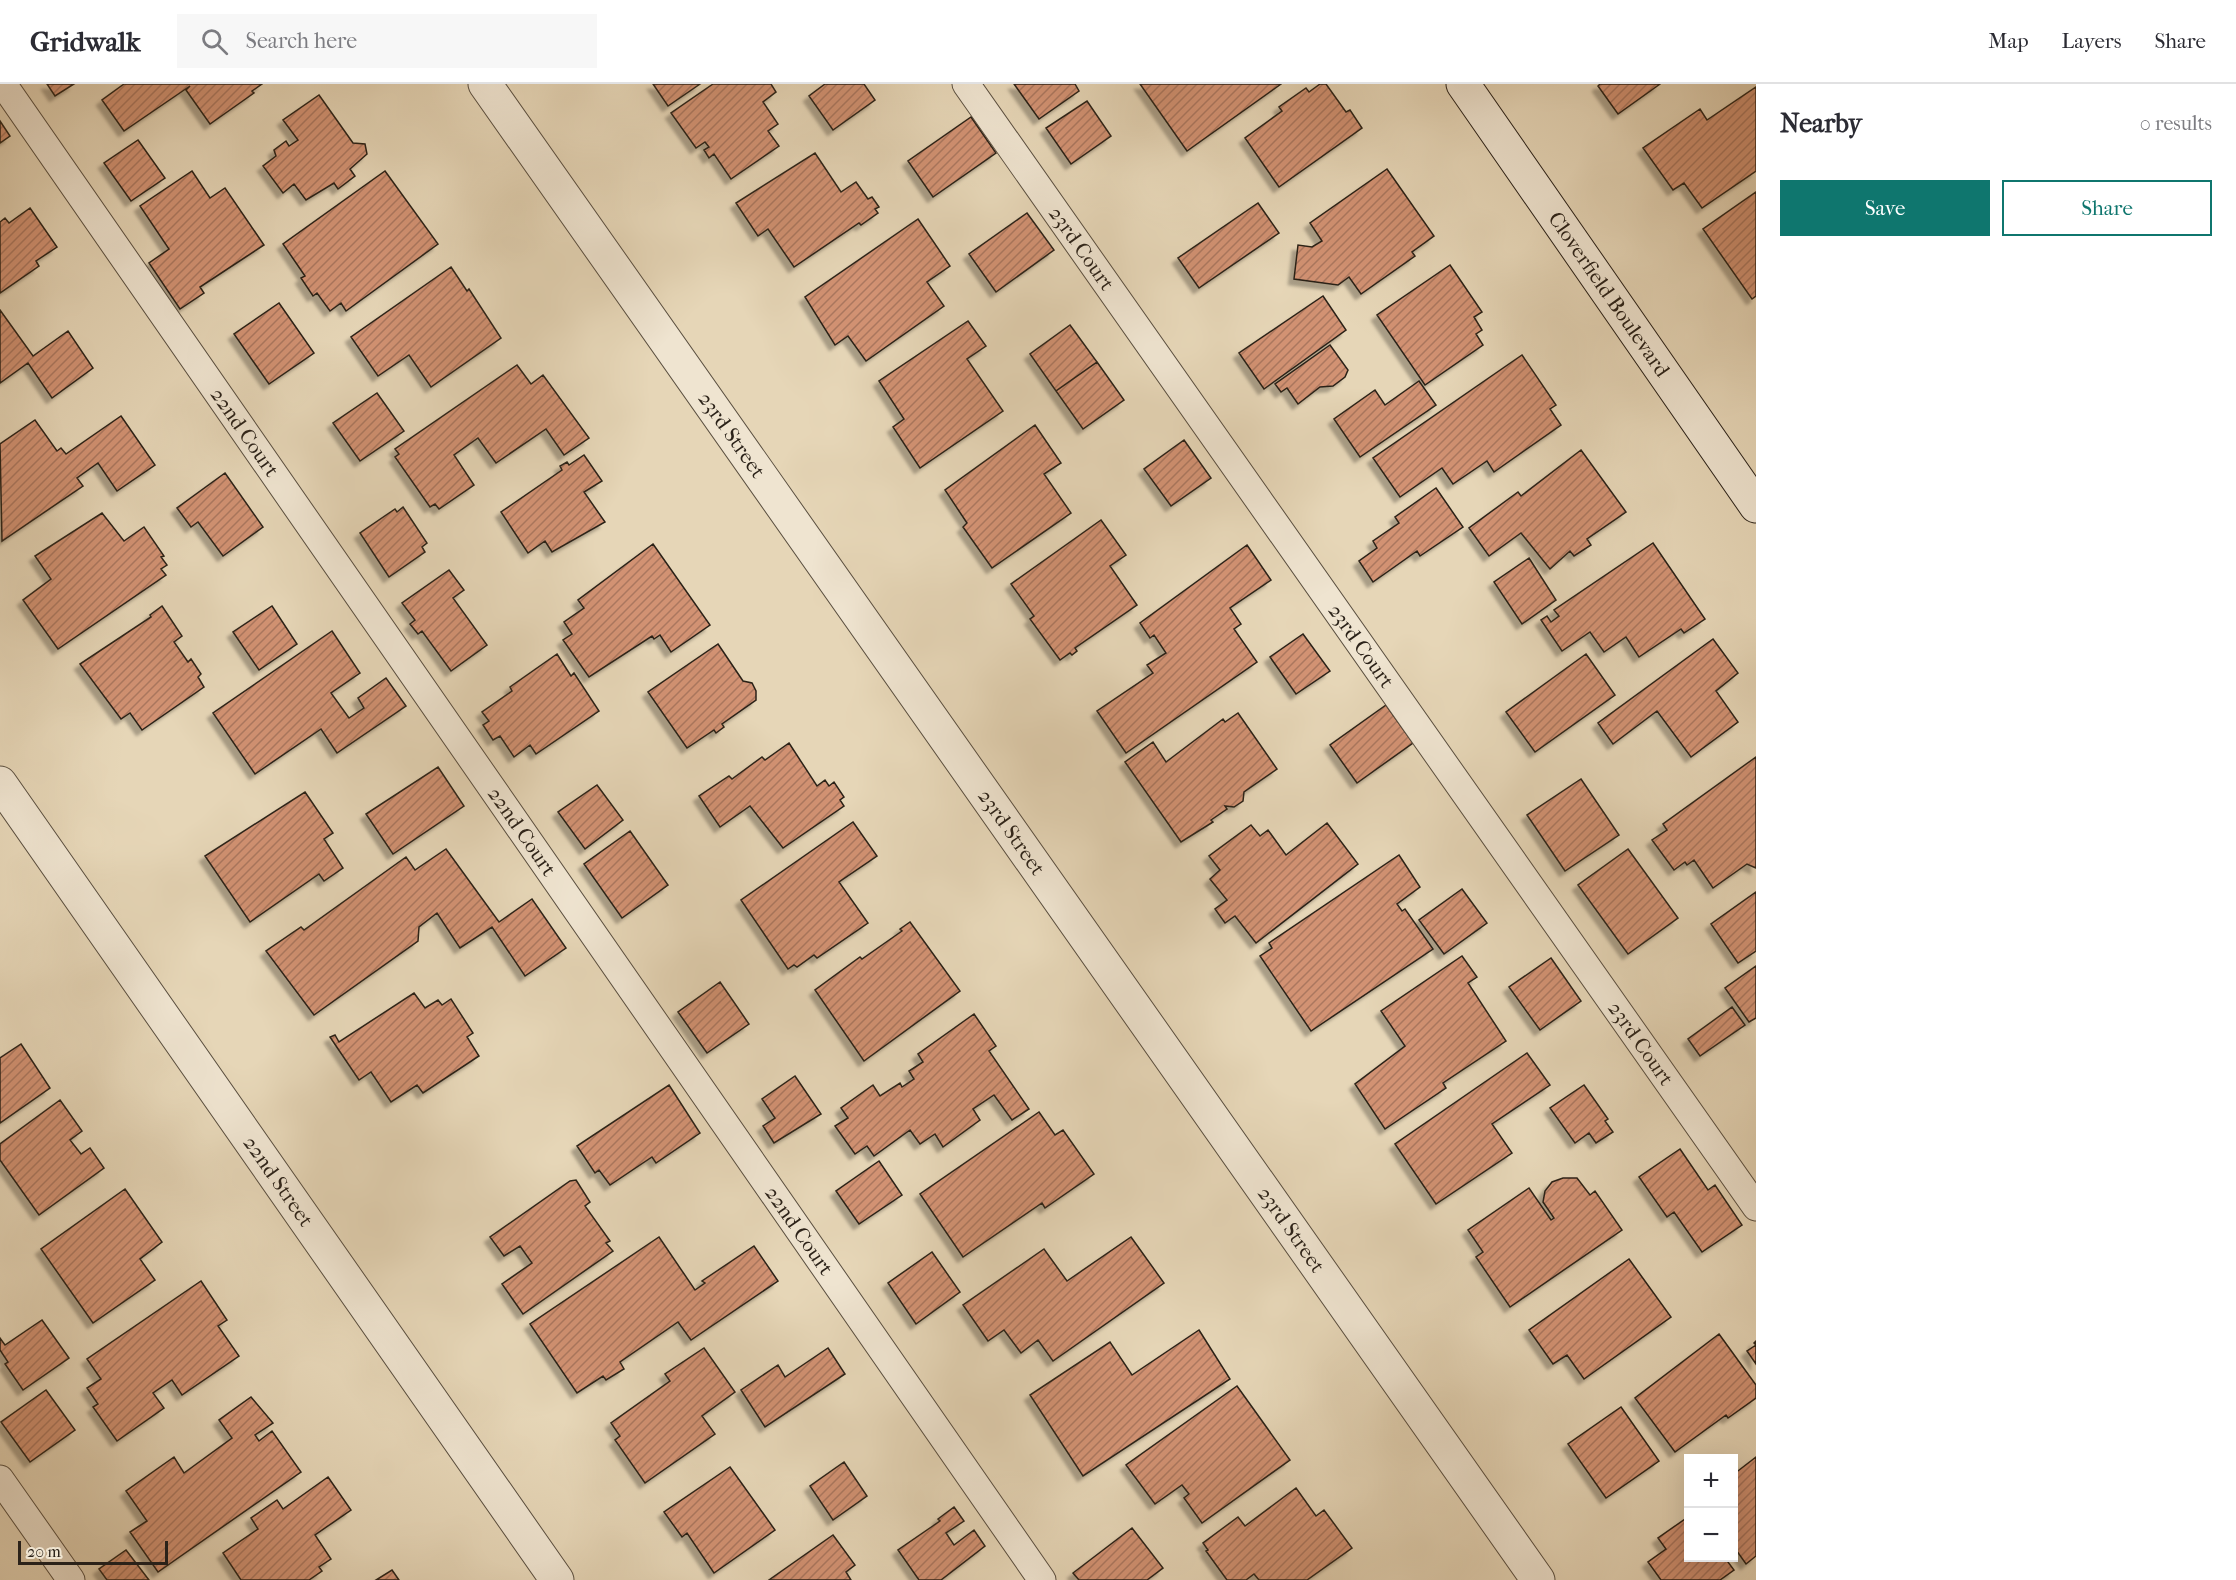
<!DOCTYPE html>
<html lang="en">
<head>
<meta charset="utf-8">
<style>
	:root { --surface:#fff; --page:#f7f7f7; --text:#2b2b33; --muted:#7c7c81; --line:#e1e1e2; --accent:#0f766e }
	body { margin:0; font-family:"IM FELL French Canon",serif; background:var(--page); color:var(--text) }
	.controls { position:absolute; right:18px; bottom:18px; display:grid; overflow:hidden; border-radius:0px; box-shadow:0 6px 24px #0002 }
	.controls button { width:54px; height:54px; display:grid; place-items:center; padding:0; border:0; border-bottom:2px solid var(--line); background:var(--surface); color:var(--text); font:30px sans-serif }
	.scale { position:absolute; left:18px; bottom:15px; width:150px; box-sizing:border-box; padding-left:6px; border:3px solid #2b2219; border-top:0; font-size:16px; line-height:21px; white-space:nowrap; color:#2b2219; -webkit-text-stroke:4px #efe4d0; paint-order:stroke }
	.list { margin:0; padding:0; list-style:none }
	h2 { display:flex; justify-content:space-between; align-items:center; height:78px; margin:0; padding:0 24px; font-size:26px }
	h2 small { font-size:20px; font-weight:400; color:var(--muted) }
	.actions { display:flex; gap:12px; padding:18px 24px }
	.actions a { flex:1; padding:14px 0; border:2px solid var(--accent); border-radius:0px; text-align:center; font-size:21px; color:var(--accent) }
	.actions .main { background:var(--accent); color:#fff }
	.icon { flex:none; width:33px; height:33px; fill:none; stroke:currentColor; stroke-width:2; stroke-linecap:round; stroke-linejoin:round }
	.map { position:relative; flex:none; width:1756px; height:1496px; overflow:hidden }
	header { display:flex; align-items:center; gap:36px; box-sizing:border-box; height:84px; padding:0 30px; background:var(--surface); border-bottom:2px solid var(--line) }
	header strong { font-size:28px }
	nav { display:flex; gap:33px; margin-inline-start:auto; font-size:21px }
	.search { width:420px; height:54px; background:var(--page); display:flex; align-items:center; gap:15px; box-sizing:border-box; padding:0 21px; border-radius:0px; color:var(--muted); font-size:22px }
	main { display:flex }
	aside { flex:1; background:var(--surface) }
	.map>svg:first-child { display:block }
</style>
</head>
<body>
<header>
<strong>Gridwalk</strong>
<div class="search"><svg class="icon" aria-label="search" viewBox="0 0 24 24"><circle cx="10" cy="10" r="6"/><path d="M15 15l6 6"/></svg>Search here</div>
<nav><a>Map</a><a>Layers</a><a>Share</a></nav>
</header>
<main>
<div class="map">
<svg width="1756" height="1496" viewBox="0 0 1756 1496">
	<defs>
		<pattern id="building-hatch" width="6" height="6" patternUnits="userSpaceOnUse" patternTransform="scale(1.5)"><rect width="6" height="6" fill="#d29273"/><path d="M-1 1l2-2M0 6l6-6M5 7l2-2" fill="none" stroke="#ab775e"/></pattern>
		<filter id="shadow"><feDropShadow dx="-5.5" dy="5.5" stdDeviation="1.5" flood-color="#0004"/></filter>
	</defs>
	<rect width="100%" height="100%" fill="#e6d6b7"/>
	<filter id="stains"><feTurbulence type="fractalNoise" baseFrequency=".00333" numOctaves="4"/><feColorMatrix values="0 0 0 0 .2 0 0 0 0 .09 0 0 0 0 .02 0 0 0 .5 -.17"/></filter>
	<radialGradient id="worn" r=".72"><stop offset=".6" stop-color="#630" stop-opacity="0"/><stop offset="1" stop-color="#630" stop-opacity=".3"/></radialGradient>
	<path fill="url(#building-hatch)" stroke="#2b2219" stroke-width="1.5" filter="url(#shadow)" d="M 47,0 L 74,0 L 55,12 Z
		M 124,0 L 262,0 L 252,7 L 254,9 L 210,40 L 186,6 L 190,2 L 124,47 L 102,16 Z
		M 653,0 L 700,0 L 668,22 Z
		M 713,0 L 771,0 L 776,8 L 763,18 L 778,40 L 768,47 L 779,62 L 731,95 L 714,70 L 709,74 L 704,66 L 709,63 L 705,58 L 696,64 L 671,29 Z
		M 825,0 L 864,0 L 875,16 L 833,46 L 809,12 Z
		M 1014,0 L 1075,0 L 1079,7 L 1039,35 Z
		M 1140,0 L 1281,0 L 1187,67 Z
		M 1320,0 L 1326,0 L 1346,28 L 1350,26 L 1362,44 L 1279,103 L 1245,54 L 1282,27 L 1279,23 L 1306,4 L 1309,8 Z
		M 1600,0 L 1660,0 L 1618,30 L 1598,2 Z
		M 1756,3 L 1756,87 L 1702,124 L 1684,99 L 1673,106 L 1643,64 L 1700,25 L 1707,36 Z
		M 319,11 L 353,59 L 365,60 L 367,70 L 350,85 L 355,92 L 338,105 L 334,99 L 306,116 L 294,100 L 283,109 L 263,82 L 276,72 L 274,66 L 286,57 L 289,62 L 298,56 L 283,36 Z
		M 1087,17 L 1111,52 L 1071,80 L 1046,44 Z
		M 971,33 L 996,69 L 933,113 L 908,77 Z
		M 0,37 L 10,52 L 0,59 Z
		M 138,56 L 165,94 L 131,117 L 104,79 Z
		M 815,69 L 841,108 L 856,98 L 868,115 L 872,113 L 879,123 L 875,125 L 878,129 L 861,141 L 859,139 L 794,183 L 768,145 L 758,152 L 736,119 Z
		M 1387,85 L 1434,152 L 1412,168 L 1415,172 L 1361,210 L 1349,193 L 1338,201 L 1294,195 L 1298,161 L 1312,163 L 1322,157 L 1310,139 Z
		M 192,87 L 210,114 L 225,104 L 264,161 L 200,203 L 204,209 L 180,225 L 149,179 L 169,165 L 140,122 Z
		M 385,87 L 438,160 L 346,227 L 341,219 L 330,227 L 317,209 L 313,212 L 301,194 L 305,192 L 283,160 Z
		M 1756,108 L 1756,212 L 1752,215 L 1703,145 Z
		M 1258,119 L 1279,149 L 1199,204 L 1178,174 Z
		M 30,124 L 57,163 L 36,177 L 39,182 L 0,209 L 0,138 L 5,134 L 9,139 Z
		M 1027,129 L 1054,166 L 996,208 L 969,170 Z
		M 918,135 L 950,182 L 927,198 L 944,222 L 866,277 L 848,252 L 835,261 L 805,213 Z
		M 1450,181 L 1482,228 L 1474,233 L 1482,246 L 1476,250 L 1483,261 L 1425,301 L 1377,231 Z
		M 451,183 L 467,207 L 469,205 L 501,254 L 431,303 L 409,271 L 378,292 L 351,253 Z
		M 1323,212 L 1346,246 L 1264,305 L 1239,269 Z
		M 279,219 L 314,269 L 269,300 L 234,250 Z
		M 0,226 L 33,272 L 68,247 L 93,284 L 52,314 L 28,279 L 0,299 Z
		M 968,237 L 986,262 L 967,275 L 1003,327 L 920,384 L 893,343 L 904,335 L 879,297 Z
		M 1070,241 L 1097,278 L 1056,307 L 1030,270 Z
		M 1330,261 L 1348,286 L 1345,293 L 1333,302 L 1320,303 L 1298,320 L 1287,304 L 1281,308 L 1275,300 Z
		M 1522,271 L 1556,321 L 1550,325 L 1561,341 L 1494,388 L 1487,377 L 1453,400 L 1442,384 L 1400,413 L 1373,374 Z
		M 1097,278 L 1124,316 L 1083,345 L 1056,307 Z
		M 517,281 L 531,300 L 543,291 L 589,354 L 564,371 L 546,345 L 496,379 L 478,354 L 454,371 L 474,401 L 439,425 L 435,420 L 430,423 L 395,373 L 399,370 L 395,365 Z
		M 1419,297 L 1436,321 L 1360,373 L 1334,335 L 1375,306 L 1385,321 Z
		M 377,309 L 404,347 L 360,377 L 333,339 Z
		M 121,332 L 155,381 L 117,407 L 98,379 L 77,394 L 83,402 L 2,457 L 0,360 L 35,336 L 57,367 L 61,364 L 66,370 Z
		M 1035,341 L 1061,379 L 1044,390 L 1071,429 L 992,484 L 963,443 L 967,439 L 945,406 Z
		M 1184,356 L 1211,394 L 1171,422 L 1144,385 Z
		M 1581,366 L 1626,428 L 1587,455 L 1591,461 L 1574,472 L 1570,467 L 1550,485 L 1521,449 L 1489,472 L 1469,444 L 1518,408 L 1521,412 Z
		M 584,371 L 602,397 L 584,408 L 605,438 L 552,468 L 545,457 L 528,469 L 501,428 L 562,386 L 560,382 L 567,378 L 569,381 Z
		M 225,389 L 263,443 L 223,472 L 198,438 L 191,443 L 177,424 Z
		M 1436,404 L 1463,443 L 1420,472 L 1417,467 L 1373,498 L 1359,477 L 1377,464 L 1373,457 L 1399,439 L 1395,433 Z
		M 403,423 L 427,459 L 422,463 L 425,468 L 389,493 L 360,449 L 395,425 L 397,428 Z
		M 102,429 L 124,457 L 144,443 L 164,472 L 161,473 L 167,481 L 161,485 L 166,491 L 58,565 L 23,516 L 51,495 L 35,472 Z
		M 1101,436 L 1126,471 L 1110,482 L 1137,521 L 1075,564 L 1077,567 L 1072,571 L 1070,569 L 1060,576 L 1030,535 L 1034,532 L 1011,500 Z
		M 1653,459 L 1705,535 L 1684,549 L 1681,545 L 1639,573 L 1626,553 L 1604,568 L 1590,548 L 1562,567 L 1541,536 L 1547,532 L 1551,538 L 1559,532 L 1554,526 Z
		M 653,460 L 710,541 L 671,568 L 660,551 L 654,555 L 652,552 L 589,593 L 563,556 L 572,550 L 564,538 L 584,524 L 578,516 Z
		M 1247,461 L 1271,496 L 1230,524 L 1241,540 L 1234,545 L 1257,578 L 1126,669 L 1097,627 L 1153,589 L 1147,581 L 1166,569 L 1154,551 L 1150,554 L 1140,539 Z
		M 1529,474 L 1556,516 L 1522,540 L 1494,498 Z
		M 449,486 L 464,506 L 453,514 L 487,561 L 451,587 L 422,547 L 418,550 L 410,540 L 415,536 L 402,519 Z
		M 162,522 L 182,552 L 174,558 L 188,578 L 191,575 L 201,590 L 198,593 L 204,603 L 142,646 L 130,629 L 121,635 L 80,580 L 151,533 L 150,531 Z
		M 272,522 L 297,560 L 259,586 L 233,548 Z
		M 332,547 L 360,589 L 331,609 L 349,634 L 364,624 L 358,614 L 386,594 L 406,622 L 337,669 L 321,645 L 255,690 L 213,629 Z
		M 1303,550 L 1330,587 L 1296,610 L 1270,573 Z
		M 1713,555 L 1738,589 L 1716,607 L 1738,638 L 1691,673 L 1657,627 L 1613,660 L 1598,639 Z
		M 718,560 L 743,597 L 752,599 L 756,607 L 756,616 L 722,640 L 724,643 L 716,649 L 714,646 L 687,664 L 648,608 Z
		M 557,570 L 571,592 L 574,589 L 599,627 L 536,670 L 530,661 L 514,673 L 500,652 L 493,656 L 483,641 L 489,637 L 482,628 L 512,607 L 510,603 Z
		M 1586,570 L 1615,611 L 1535,668 L 1506,628 Z
		M 1386,621 L 1413,659 L 1357,699 L 1330,661 Z
		M 1238,629 L 1277,685 L 1244,708 L 1243,717 L 1234,723 L 1225,722 L 1227,725 L 1211,736 L 1213,738 L 1181,758 L 1125,678 L 1153,658 L 1166,678 L 1223,635 L 1225,638 Z
		M 789,659 L 817,702 L 825,696 L 829,702 L 834,698 L 844,713 L 840,716 L 844,722 L 783,764 L 750,722 L 720,743 L 699,712 L 729,692 L 732,695 L 762,673 L 765,676 Z
		M 1756,673 L 1756,784 L 1747,780 L 1713,804 L 1694,776 L 1687,781 L 1685,778 L 1674,786 L 1652,756 L 1667,746 L 1663,740 Z
		M 438,683 L 464,722 L 393,770 L 366,730 Z
		M 1581,695 L 1619,751 L 1565,787 L 1527,731 Z
		M 597,701 L 623,736 L 585,765 L 558,728 Z
		M 305,708 L 333,749 L 324,755 L 343,784 L 324,797 L 319,790 L 250,838 L 205,772 Z
		M 853,738 L 877,772 L 839,798 L 868,839 L 817,874 L 814,871 L 797,883 L 794,881 L 788,885 L 741,816 Z
		M 1327,739 L 1358,780 L 1256,859 L 1235,832 L 1225,839 L 1215,825 L 1227,816 L 1210,795 L 1220,786 L 1209,772 L 1251,741 L 1260,752 L 1268,746 L 1286,771 Z
		M 630,747 L 668,801 L 622,834 L 584,780 Z
		M 446,765 L 499,838 L 532,815 L 566,864 L 525,892 L 492,843 L 460,864 L 437,829 L 419,843 L 418,857 L 314,931 L 266,867 L 301,843 L 304,846 L 406,773 L 415,786 Z
		M 1628,765 L 1678,834 L 1628,870 L 1578,801 Z
		M 1399,771 L 1420,803 L 1397,820 L 1402,827 L 1405,825 L 1433,865 L 1311,947 L 1260,872 L 1272,864 L 1269,859 Z
		M 1462,805 L 1487,839 L 1444,870 L 1419,836 Z
		M 1756,808 L 1756,867 L 1738,879 L 1711,840 Z
		M 910,838 L 960,907 L 864,977 L 815,906 L 860,873 L 862,875 L 902,847 L 900,845 Z
		M 1462,872 L 1477,893 L 1468,899 L 1506,957 L 1443,999 L 1446,1004 L 1385,1045 L 1355,1000 L 1405,962 L 1381,927 Z
		M 1551,874 L 1581,917 L 1540,946 L 1509,903 Z
		M 1756,882 L 1756,934 L 1749,938 L 1725,904 Z
		M 720,898 L 749,940 L 707,969 L 678,928 Z
		M 414,909 L 425,924 L 438,916 L 442,921 L 451,915 L 473,949 L 467,953 L 479,972 L 423,1009 L 417,1001 L 391,1018 L 371,988 L 359,996 L 330,953 L 335,951 L 339,958 Z
		M 1732,923 L 1745,941 L 1700,972 L 1688,955 Z
		M 974,930 L 996,962 L 989,967 L 1029,1025 L 1012,1036 L 994,1011 L 973,1025 L 980,1036 L 943,1063 L 935,1050 L 920,1060 L 910,1046 L 874,1072 L 867,1062 L 855,1070 L 835,1042 L 848,1034 L 841,1024 L 873,1001 L 880,1012 L 900,999 L 902,1003 L 914,995 L 909,987 L 923,978 L 918,970 Z
		M 21,960 L 50,1004 L 0,1039 L 0,974 Z
		M 1527,969 L 1550,1001 L 1492,1040 L 1512,1069 L 1436,1120 L 1395,1060 Z
		M 795,992 L 821,1030 L 774,1059 L 763,1042 L 775,1034 L 762,1015 Z
		M 669,1001 L 700,1049 L 656,1079 L 652,1073 L 610,1101 L 599,1086 L 595,1089 L 577,1062 Z
		M 1584,1001 L 1608,1035 L 1605,1037 L 1613,1048 L 1596,1059 L 1589,1049 L 1575,1059 L 1550,1024 Z
		M 60,1016 L 82,1047 L 70,1056 L 81,1070 L 90,1064 L 104,1084 L 39,1131 L 0,1076 L 0,1060 Z
		M 1039,1028 L 1055,1051 L 1063,1046 L 1094,1090 L 1045,1124 L 1042,1119 L 963,1173 L 920,1110 Z
		M 1680,1065 L 1708,1106 L 1715,1101 L 1742,1141 L 1702,1168 L 1674,1128 L 1667,1133 L 1639,1093 Z
		M 879,1077 L 902,1111 L 859,1140 L 836,1107 Z
		M 1563,1094 L 1577,1094 L 1590,1111 L 1595,1107 L 1622,1146 L 1510,1223 L 1476,1173 L 1483,1168 L 1468,1146 L 1529,1104 L 1551,1136 L 1554,1134 L 1543,1118 L 1545,1107 L 1552,1098 Z
		M 576,1096 L 590,1118 L 585,1122 L 610,1157 L 606,1159 L 613,1167 L 523,1230 L 502,1200 L 532,1179 L 520,1162 L 504,1172 L 490,1153 L 570,1097 Z
		M 125,1105 L 162,1158 L 140,1175 L 155,1196 L 93,1239 L 41,1165 Z
		M 659,1153 L 695,1206 L 705,1199 L 702,1197 L 754,1162 L 778,1197 L 691,1256 L 678,1238 L 620,1278 L 624,1285 L 606,1296 L 603,1292 L 577,1309 L 530,1240 Z
		M 1131,1153 L 1164,1199 L 1053,1277 L 1038,1256 L 1021,1269 L 1004,1246 L 988,1257 L 963,1221 L 1044,1165 L 1067,1197 Z
		M 932,1168 L 960,1208 L 916,1240 L 888,1199 Z
		M 1629,1175 L 1671,1233 L 1584,1295 L 1567,1271 L 1553,1280 L 1529,1246 Z
		M 201,1197 L 227,1236 L 218,1242 L 239,1272 L 182,1311 L 172,1296 L 153,1309 L 164,1324 L 117,1357 L 93,1323 L 98,1320 L 87,1304 L 101,1295 L 87,1275 Z
		M 42,1236 L 69,1274 L 23,1306 L 5,1280 L 8,1278 L 0,1266 L 0,1254 L 5,1261 Z
		M 1199,1246 L 1230,1295 L 1083,1392 L 1030,1311 L 1110,1258 L 1132,1291 Z
		M 1719,1250 L 1756,1301 L 1756,1314 L 1728,1334 L 1726,1331 L 1675,1368 L 1635,1314 Z
		M 1756,1257 L 1756,1280 L 1747,1267 L 1756,1261 L 1754,1259 Z
		M 704,1264 L 735,1308 L 702,1332 L 715,1350 L 645,1399 L 615,1356 L 620,1352 L 611,1339 L 670,1297 L 665,1290 Z
		M 828,1264 L 845,1290 L 765,1343 L 741,1306 L 778,1281 L 785,1293 Z
		M 1237,1302 L 1290,1376 L 1202,1439 L 1184,1414 L 1189,1410 L 1182,1401 L 1155,1420 L 1126,1381 Z
		M 46,1306 L 75,1346 L 30,1378 L 1,1338 Z
		M 251,1313 L 273,1339 L 255,1351 L 259,1357 L 272,1347 L 301,1388 L 158,1488 L 130,1448 L 147,1437 L 126,1407 L 174,1373 L 184,1389 L 232,1354 L 219,1336 Z
		M 1621,1323 L 1659,1377 L 1606,1414 L 1568,1360 Z
		M 1756,1373 L 1756,1472 L 1746,1480 L 1734,1463 L 1734,1390 Z
		M 844,1378 L 867,1412 L 833,1436 L 810,1402 Z
		M 730,1383 L 775,1446 L 714,1489 L 687,1449 L 682,1453 L 664,1428 Z
		M 328,1393 L 351,1426 L 315,1451 L 331,1475 L 319,1483 L 322,1487 L 309,1496 L 241,1496 L 223,1469 L 258,1445 L 251,1434 L 277,1416 L 283,1425 Z
		M 1296,1404 L 1316,1432 L 1324,1426 L 1352,1464 L 1307,1496 L 1259,1496 L 1254,1490 L 1246,1496 L 1227,1496 L 1206,1467 L 1208,1466 L 1203,1459 L 1238,1433 L 1245,1442 Z
		M 954,1423 L 964,1437 L 946,1449 L 954,1461 L 974,1446 L 985,1462 L 941,1496 L 919,1496 L 898,1466 L 940,1437 L 938,1435 Z
		M 1688,1433 L 1688,1474 L 1725,1474 L 1734,1486 L 1720,1496 L 1661,1496 L 1648,1478 L 1666,1465 L 1658,1454 Z
		M 1132,1444 L 1163,1484 L 1147,1496 L 1079,1496 L 1073,1489 Z
		M 833,1451 L 855,1481 L 846,1488 L 851,1496 L 769,1496 Z
		M 126,1466 L 149,1496 L 107,1496 L 99,1485 Z
		M 392,1486 L 399,1496 L 376,1496 Z"/>
	<g fill="none" stroke-linecap="round" stroke-linejoin="round">
		<g stroke="#5a4f40" stroke-width="29">
			<g id="lane">
				<path id="s1" d="M 3,0 L 1042,1496"/>
				<path id="s2" d="M 966,0 L 1756,1123"/>
				<path d="M 0,1395 L 71,1496"/>
			</g>
		</g>
		<g stroke="#5a4f40" stroke-width="35">
			<g id="street">
				<path id="s3" d="M 485,0 L 1538,1496"/>
				<path id="s4" d="M 0,699 L 557,1496"/>
			</g>
		</g>
		<g stroke="#2b2219" stroke-width="35">
			<g id="secondary">
				<path id="s5" d="M 1463,0 L 1756,422"/>
			</g>
		</g>
		<use href="#lane" stroke="#efe4d0" stroke-width="27"/>
		<use href="#street" stroke="#efe4d0" stroke-width="33"/>
		<use href="#secondary" stroke="#efe4d0" stroke-width="33"/>
	</g>
	<g text-anchor="middle" dominant-baseline="central" stroke-width="4.5" stroke-linejoin="round" paint-order="stroke">
		<g font-size="21" fill="#2b2219" stroke="#efe4d0">
			<text stroke="none"><textPath href="#s2" startOffset="201">23rd Court</textPath></text>
			<text stroke="none"><textPath href="#s5" startOffset="256">Cloverfield Boulevard</textPath></text>
			<text stroke="none"><textPath href="#s1" startOffset="424">22nd Court</textPath></text>
			<text stroke="none"><textPath href="#s3" startOffset="429">23rd Street</textPath></text>
			<text stroke="none"><textPath href="#s2" startOffset="687">23rd Court</textPath></text>
			<text stroke="none"><textPath href="#s1" startOffset="910">22nd Court</textPath></text>
			<text stroke="none"><textPath href="#s3" startOffset="915">23rd Street</textPath></text>
			<text stroke="none"><textPath href="#s2" startOffset="1173">23rd Court</textPath></text>
			<text stroke="none"><textPath href="#s4" startOffset="486">22nd Street</textPath></text>
			<text stroke="none"><textPath href="#s3" startOffset="1401">23rd Street</textPath></text>
			<text stroke="none"><textPath href="#s1" startOffset="1396">22nd Court</textPath></text>
		</g>
	</g>
	<rect width="100%" height="100%" filter="url(#stains)"/>
	<rect width="100%" height="100%" fill="url(#worn)"/>
</svg>
<div class="controls">
<button>+</button>
<button>−</button>
</div>
<div class="scale">20 m</div>
</div>
<aside>
<h2>Nearby<small>0 results</small></h2>
<ul class="list">
</ul>
<div class="actions"><a class="main">Save</a><a>Share</a></div>
</aside>
</main>
</body>
</html>
